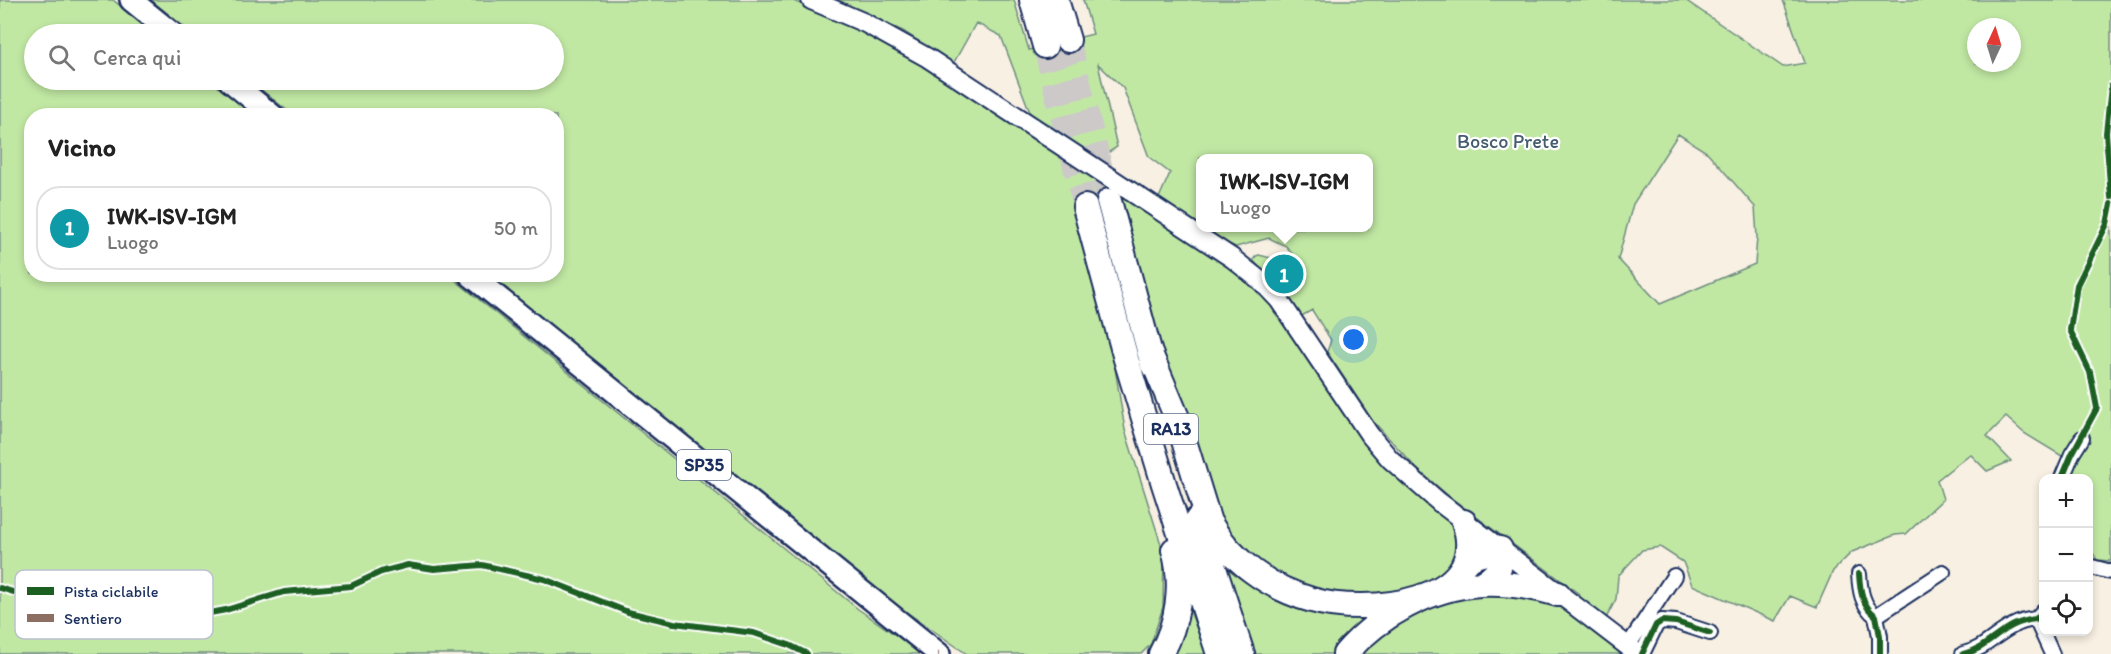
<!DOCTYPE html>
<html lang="it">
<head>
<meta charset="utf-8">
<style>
	:root { --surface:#fff; --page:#f6f6f6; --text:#222; --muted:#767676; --line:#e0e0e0; --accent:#d1495b }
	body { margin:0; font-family:Itim,sans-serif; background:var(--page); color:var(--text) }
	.controls { position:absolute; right:18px; bottom:18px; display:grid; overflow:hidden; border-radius:12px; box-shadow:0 3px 9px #0003 }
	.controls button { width:54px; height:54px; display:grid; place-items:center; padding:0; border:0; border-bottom:2px solid var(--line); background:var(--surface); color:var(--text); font:30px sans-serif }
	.compass { position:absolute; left:1967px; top:18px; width:54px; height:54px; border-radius:50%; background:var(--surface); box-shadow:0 3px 9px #0003; rotate:4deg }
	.you { position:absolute; left:1354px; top:340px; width:21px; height:21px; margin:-15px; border:4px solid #fff; border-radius:50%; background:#1a73e8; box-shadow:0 0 0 9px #1a73e833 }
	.badge { display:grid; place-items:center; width:39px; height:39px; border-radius:50%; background:var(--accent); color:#fff; font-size:20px; font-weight:700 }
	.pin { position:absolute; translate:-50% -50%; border:3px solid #fff; box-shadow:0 2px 6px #0006 }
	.popup { position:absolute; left:1196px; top:154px; width:177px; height:78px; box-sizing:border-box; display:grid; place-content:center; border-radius:12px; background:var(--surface); filter:drop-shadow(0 2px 4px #0005); font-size:20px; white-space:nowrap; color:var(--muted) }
	.popup b { font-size:22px; color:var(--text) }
	.popup::after { content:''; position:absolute; left:50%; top:100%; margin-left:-12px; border:12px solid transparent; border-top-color:var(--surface) }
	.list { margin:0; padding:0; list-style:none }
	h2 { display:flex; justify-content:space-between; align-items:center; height:78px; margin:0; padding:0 24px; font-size:26px }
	h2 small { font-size:20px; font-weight:400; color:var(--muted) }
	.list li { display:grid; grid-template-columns:39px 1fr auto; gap:18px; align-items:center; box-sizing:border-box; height:84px; margin:0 12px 12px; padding:0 12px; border:2px solid var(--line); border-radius:24px }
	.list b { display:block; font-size:22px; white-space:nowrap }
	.list p { margin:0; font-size:20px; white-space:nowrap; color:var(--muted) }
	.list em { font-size:20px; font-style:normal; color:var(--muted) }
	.icon { flex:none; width:33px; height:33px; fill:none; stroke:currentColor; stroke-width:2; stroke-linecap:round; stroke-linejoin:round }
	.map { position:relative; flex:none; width:2111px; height:654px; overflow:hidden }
	.search { position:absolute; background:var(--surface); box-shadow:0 3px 9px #0003; left:24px; top:24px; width:540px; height:66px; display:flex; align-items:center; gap:15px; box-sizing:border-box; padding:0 21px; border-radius:33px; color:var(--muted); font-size:22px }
	.panel { position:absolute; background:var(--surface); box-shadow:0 3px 9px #0003; left:24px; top:108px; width:540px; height:174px; border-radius:24px }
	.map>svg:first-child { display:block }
</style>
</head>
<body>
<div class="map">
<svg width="2111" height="654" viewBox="0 0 2111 654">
	<rect width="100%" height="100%" fill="#f8f0e2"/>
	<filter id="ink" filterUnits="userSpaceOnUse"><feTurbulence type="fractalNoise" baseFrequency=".0167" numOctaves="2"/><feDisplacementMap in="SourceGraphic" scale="12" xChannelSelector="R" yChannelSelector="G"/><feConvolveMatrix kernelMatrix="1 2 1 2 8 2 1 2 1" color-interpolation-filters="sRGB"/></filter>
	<g filter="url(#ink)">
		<path fill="#c1e8a3" stroke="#6e8c80" stroke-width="1.5" fill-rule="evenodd" d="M 0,0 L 113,0 L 155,34 L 34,34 L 34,80 L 210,80 L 254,115 L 32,116 L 32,274 L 449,275 L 858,609 L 923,654 L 0,654 Z
			M 151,0 L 791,0 L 881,38 L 1226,261 L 1269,298 L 1459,533 L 1453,567 L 1419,589 L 1364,599 L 1284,582 L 1224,534 L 1171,381 L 1117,199 L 1073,210 L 1114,362 L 1125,430 L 1164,554 L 1163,607 L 1151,644 L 1141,654 L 967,654 L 895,604 L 489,275 L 556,274 L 556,116 L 293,115 L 249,80 L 554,80 L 554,34 L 193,34 Z
			M 831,0 L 1014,0 L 1029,50 L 1093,34 L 1083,0 L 1685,0 L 1783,67 L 1805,63 L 1783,0 L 2111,0 L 2111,561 L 2097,560 L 2089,546 L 2088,478 L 2067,478 L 2062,456 L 2024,433 L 2006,417 L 1987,436 L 2011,461 L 1987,471 L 1970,454 L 1937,480 L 1943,499 L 1906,534 L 1895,535 L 1852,552 L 1833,571 L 1817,607 L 1790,596 L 1775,621 L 1692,585 L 1683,562 L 1660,547 L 1642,550 L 1618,576 L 1616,599 L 1605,620 L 1581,601 L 1579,594 L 1450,497 L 1417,469 L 1372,420 L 1327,352 L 1331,340 L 1312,310 L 1300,317 L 1283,293 L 1253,260 L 1256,256 L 1259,255 L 1287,262 L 1293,255 L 1286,246 L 1269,238 L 1236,247 L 1226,243 L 1202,228 L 1368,228 L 1368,158 L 1200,158 L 1200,226 L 1159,198 L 1170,173 L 1149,157 L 1123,88 L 1098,64 L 1117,147 L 1106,154 L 1092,155 L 1031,115 L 1001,36 L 976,23 L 953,64 L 903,31 ZM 1976,27 L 2012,27 L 2012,63 L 1976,63 ZM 1678,134 L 1708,153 L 1755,207 L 1757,237 L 1755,264 L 1660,304 L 1618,259 L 1633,204 Z
			M 1225,562 L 1371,612 L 1335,654 L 1256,654 Z
			M 1488,592 L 1553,600 L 1625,654 L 1355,654 L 1393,623 L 1450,599 Z
			M 1185,597 L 1206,654 L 1169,654 Z"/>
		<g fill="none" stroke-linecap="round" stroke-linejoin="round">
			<path stroke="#ccc9c8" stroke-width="24" stroke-dasharray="24 12" stroke-linecap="butt" d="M 1068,40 L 1109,201
				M 1045,46 L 1085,207"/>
			<g stroke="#1b2f5e" stroke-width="18">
				<path id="street" d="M 2062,478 L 2072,454 L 2082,438
					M 2088,566 L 2111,572
					M 1859,574 C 1860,590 1862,606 1876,616 L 1880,636 L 1880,654
					M 1876,616 L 1943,572
					M 2036,619 L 2052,654
					M 1628,646 L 1674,576
					M 1642,654 L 1656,625 L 1662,621 L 1676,622 L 1710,633
					M 1963,654 C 1990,649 2002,622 2036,619 L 2044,610"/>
			</g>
			<g stroke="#1b2f5e" stroke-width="22">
				<path id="secondary" d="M 811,0 L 865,23 L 928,58 L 1232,258 L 1262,282 L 1279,300 L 1369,434 L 1390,459 L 1439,502 L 1638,654"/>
			</g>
			<g stroke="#1b2f5e" stroke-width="26">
				<path id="primary" d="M 131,0 L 173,34
					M 229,80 L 273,116
					M 469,274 L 939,654"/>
			</g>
			<g stroke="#1b2f5e" stroke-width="28">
				<path id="highway" d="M 1032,0 L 1045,46
					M 1056,0 L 1068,40
					M 1109,201 L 1153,365
					M 1085,207 L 1126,359 L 1164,484 L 1219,654
					M 1149,351 L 1177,418 L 1209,522 C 1231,561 1269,588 1312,600 C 1365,616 1493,604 1464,522
					M 1198,519 L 1242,654
					M 1466,562 L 1475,556 L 1500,549 C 1503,567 1497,576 1481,584
					M 1161,654 C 1178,623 1184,585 1174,550
					M 1345,654 C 1378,616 1430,587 1481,584 C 1507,583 1534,587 1558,594"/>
			</g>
			<use href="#street" stroke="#fff" stroke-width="14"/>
			<use href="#secondary" stroke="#fff" stroke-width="18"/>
			<use href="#primary" stroke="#fff" stroke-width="21"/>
			<use href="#highway" stroke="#fff" stroke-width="24"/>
			<path stroke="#8d6e63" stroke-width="4.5" stroke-dasharray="9 4.5" stroke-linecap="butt" d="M 938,654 L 939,654"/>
			<g stroke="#fff" stroke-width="10">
				<path id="cycleway" d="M 2111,86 L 2106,133 L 2111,197
					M 2062,478 L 2072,454 L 2097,408 L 2090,372 L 2070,330 L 2077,285 L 2107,224 L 2111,204
					M 1859,574 C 1860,590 1862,606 1876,616 L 1880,636 L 1880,654
					M 0,588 L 76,611 L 107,623 L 140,626 L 226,610 L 284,592 L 351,586 L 381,572 L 408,565 L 434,569 L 482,565 L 544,579 L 628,612 L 674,623 L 754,633 L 789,645 L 807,654
					M 1642,654 L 1656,625 L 1662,621 L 1676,622 L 1710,633
					M 1963,654 C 1990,649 2002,622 2036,619 L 2044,610"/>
			</g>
			<use href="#cycleway" stroke="#1b5e20" stroke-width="6"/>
		</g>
	</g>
	<g text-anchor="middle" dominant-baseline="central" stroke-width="4.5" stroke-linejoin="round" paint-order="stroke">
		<g fill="#fff" stroke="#5f6d8e" stroke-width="1.5">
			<rect x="1144" y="414" width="54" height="30" rx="4.5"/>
			<rect x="677" y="450" width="54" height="30" rx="4.5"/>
		</g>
		<g font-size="18" font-weight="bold" fill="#1b2f5e">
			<text x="1171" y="429">RA13</text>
			<text x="704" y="465">SP35</text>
		</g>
		<g font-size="20" fill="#445d6f" stroke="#fff">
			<text x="1508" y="141">Bosco Prete</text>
		</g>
	</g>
	<rect x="15" y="570" width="198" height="69" rx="9" fill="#fff" stroke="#bbc1cf" stroke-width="1.5"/>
	<rect x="27" y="587" width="27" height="8" fill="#1b5e20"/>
	<rect x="27" y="614" width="27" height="8" fill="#8d6e63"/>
	<g font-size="16" fill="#1b2f5e">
		<text x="64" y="597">Pista ciclabile</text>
		<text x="64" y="624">Sentiero</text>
	</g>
</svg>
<div class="controls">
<button>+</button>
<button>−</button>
<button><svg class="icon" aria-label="locate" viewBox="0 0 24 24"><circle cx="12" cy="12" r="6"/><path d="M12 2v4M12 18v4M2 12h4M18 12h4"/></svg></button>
</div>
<svg class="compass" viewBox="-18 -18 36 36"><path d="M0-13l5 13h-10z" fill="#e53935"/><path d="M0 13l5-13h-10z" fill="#767676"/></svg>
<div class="you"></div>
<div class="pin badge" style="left:1284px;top:274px;background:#0f9aa8">1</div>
<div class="popup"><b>IWK-ISV-IGM</b>Luogo</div>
<div class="search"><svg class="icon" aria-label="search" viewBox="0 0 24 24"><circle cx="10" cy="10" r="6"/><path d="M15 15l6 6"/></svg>Cerca qui</div>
<section class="panel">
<h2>Vicino<small></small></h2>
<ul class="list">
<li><span class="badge" style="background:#0f9aa8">1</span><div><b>IWK-ISV-IGM</b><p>Luogo</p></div><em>50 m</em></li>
</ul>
</section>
</div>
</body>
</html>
